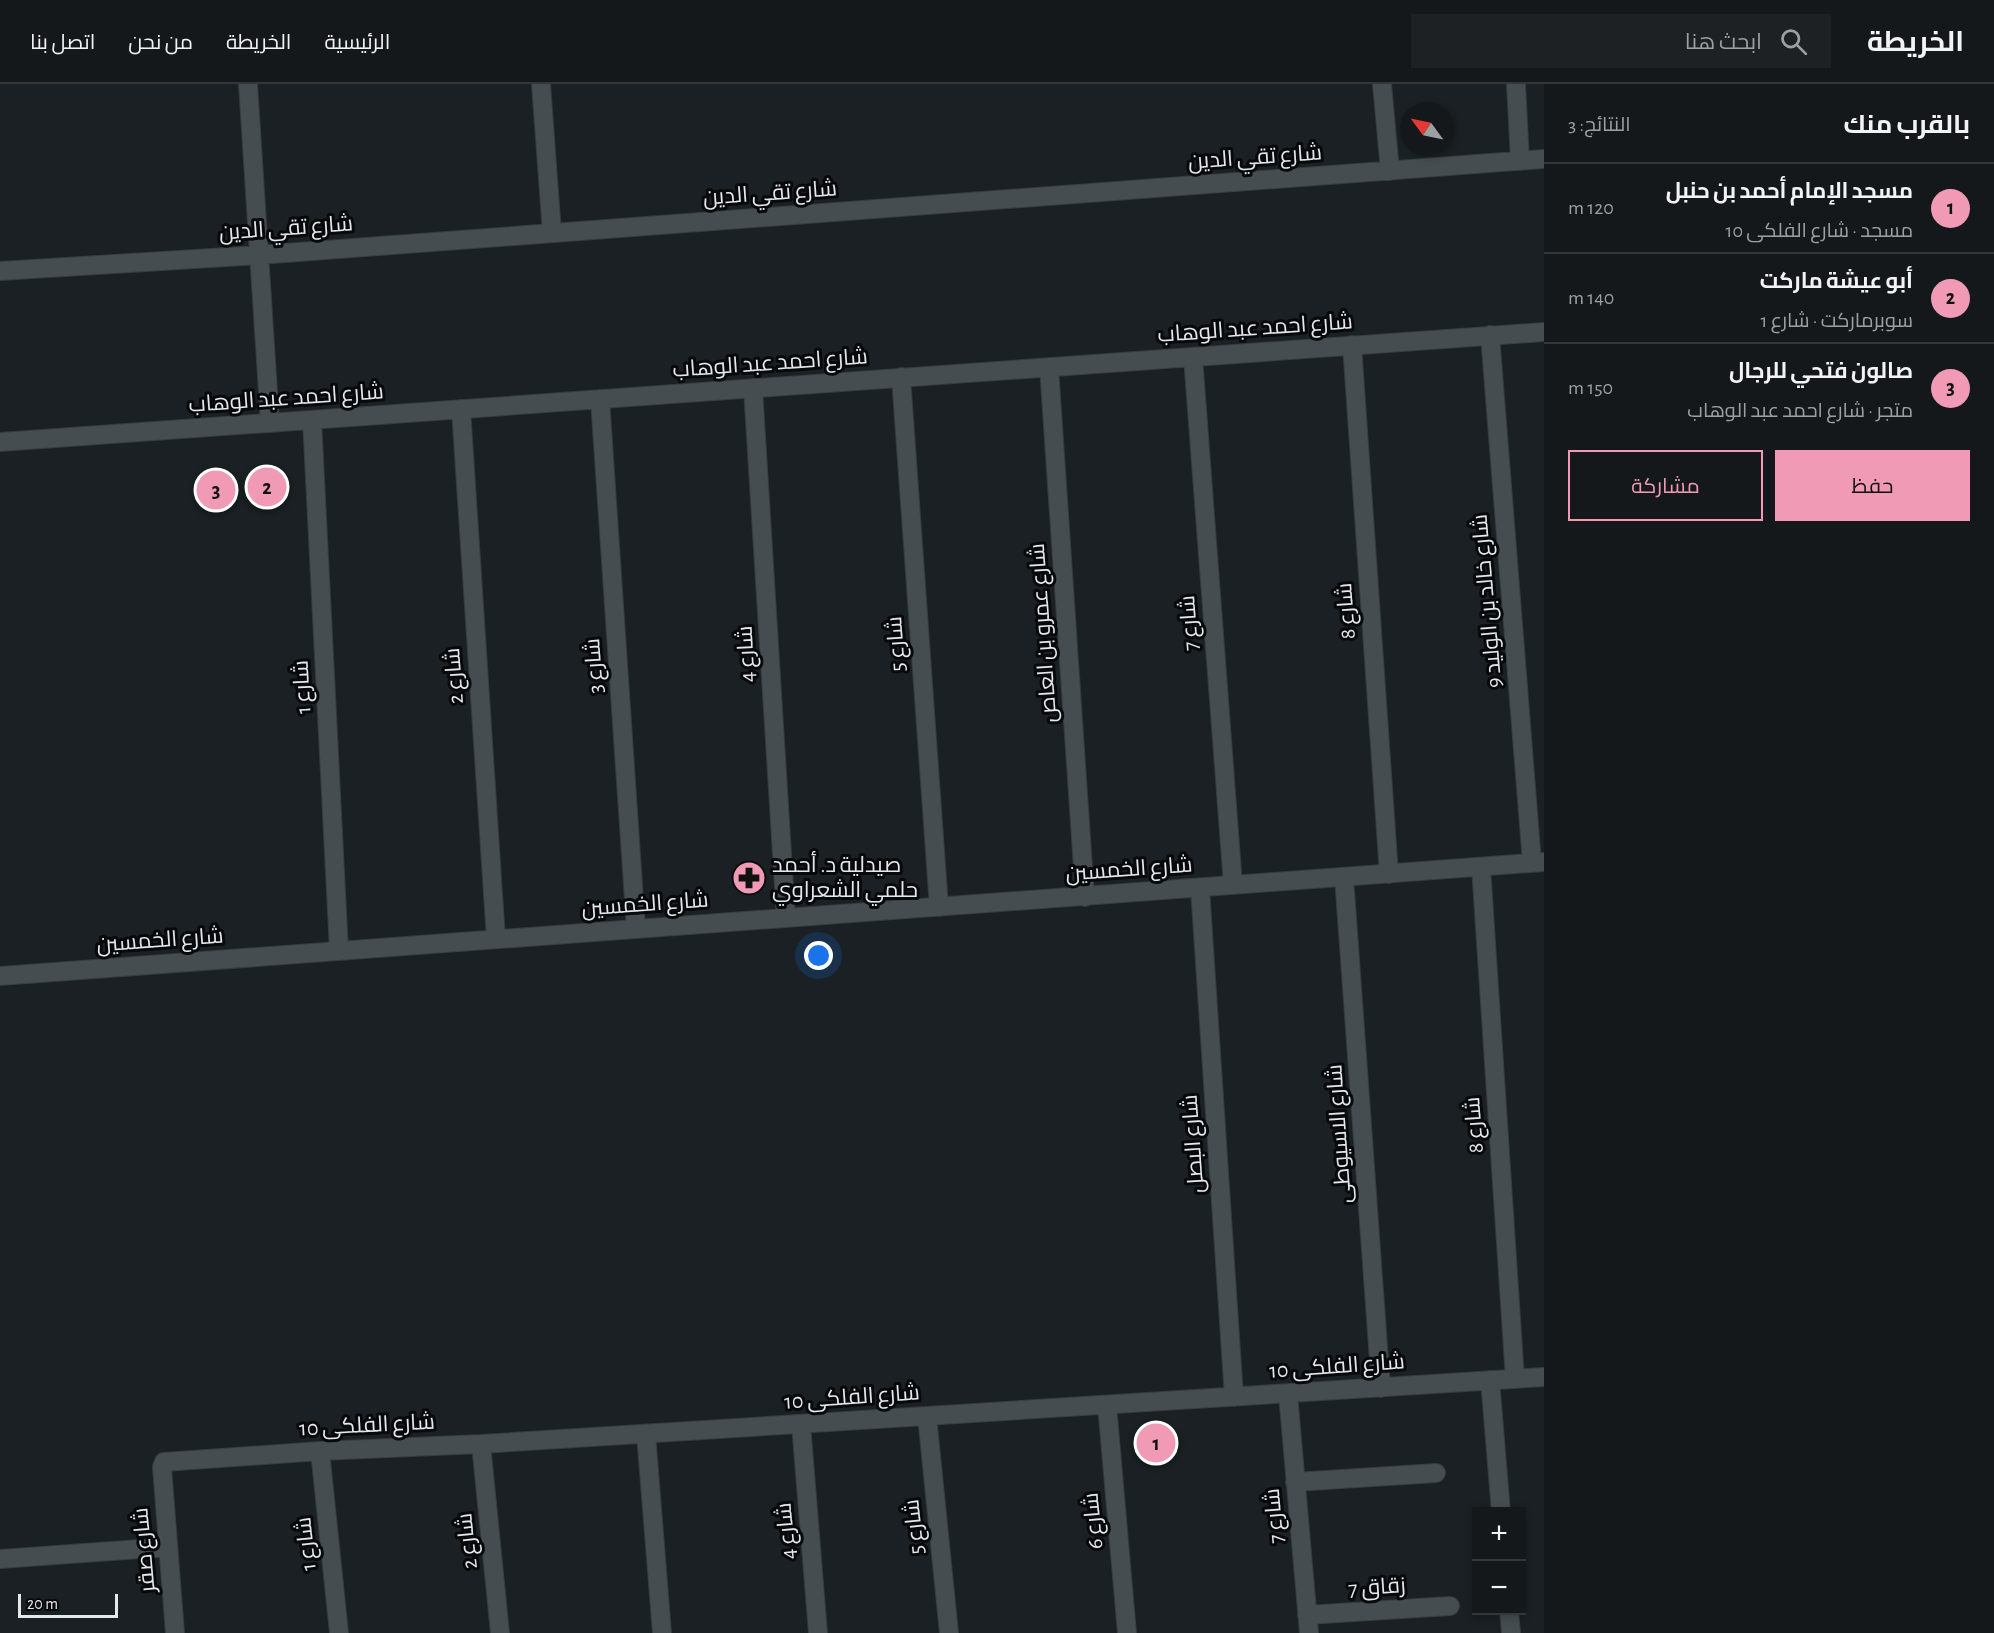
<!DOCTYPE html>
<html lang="ar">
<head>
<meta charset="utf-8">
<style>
	:root { --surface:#14181a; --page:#1d2123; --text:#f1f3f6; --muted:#9da0a2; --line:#333739; --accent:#f09ab5 }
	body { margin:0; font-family:"Alegreya Sans",Cairo,sans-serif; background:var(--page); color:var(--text); direction:rtl }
	.controls { position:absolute; right:18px; bottom:18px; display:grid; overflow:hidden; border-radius:0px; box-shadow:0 3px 9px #0003 }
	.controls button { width:54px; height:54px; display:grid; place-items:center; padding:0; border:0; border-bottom:2px solid var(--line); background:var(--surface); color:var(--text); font:30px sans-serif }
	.compass { position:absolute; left:1400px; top:18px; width:54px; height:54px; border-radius:50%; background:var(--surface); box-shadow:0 3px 9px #0003; rotate:303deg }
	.scale { position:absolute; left:18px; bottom:15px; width:100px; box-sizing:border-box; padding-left:6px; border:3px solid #e4e8ea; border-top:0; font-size:16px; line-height:21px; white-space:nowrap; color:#e4e8ea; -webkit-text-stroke:4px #07090b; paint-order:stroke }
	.you { position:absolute; left:819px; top:872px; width:21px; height:21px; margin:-15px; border:4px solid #fff; border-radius:50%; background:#1a73e8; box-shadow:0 0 0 9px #1a73e833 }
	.badge { display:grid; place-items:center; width:39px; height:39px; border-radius:50%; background:var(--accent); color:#111; font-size:20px; font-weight:700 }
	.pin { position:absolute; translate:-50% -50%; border:3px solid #fff; box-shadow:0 2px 6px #0006 }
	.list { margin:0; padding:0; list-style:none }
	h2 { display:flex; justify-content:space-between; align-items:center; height:78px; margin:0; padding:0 24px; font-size:26px }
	h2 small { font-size:20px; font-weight:400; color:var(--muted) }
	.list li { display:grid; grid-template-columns:39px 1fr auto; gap:18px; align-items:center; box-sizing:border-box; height:90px; padding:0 24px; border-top:2px solid var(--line) }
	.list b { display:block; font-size:22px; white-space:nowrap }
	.list p { margin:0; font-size:20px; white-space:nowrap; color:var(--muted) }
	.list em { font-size:20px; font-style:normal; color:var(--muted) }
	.actions { display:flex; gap:12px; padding:18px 24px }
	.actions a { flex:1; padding:14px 0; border:2px solid var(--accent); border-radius:0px; text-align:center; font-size:21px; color:var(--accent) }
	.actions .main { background:var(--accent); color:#111 }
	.icon { flex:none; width:33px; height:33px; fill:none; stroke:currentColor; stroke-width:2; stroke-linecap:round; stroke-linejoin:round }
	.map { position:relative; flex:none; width:1544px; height:1549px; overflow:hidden; direction:ltr }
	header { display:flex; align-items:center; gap:36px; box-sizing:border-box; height:84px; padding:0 30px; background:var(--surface); border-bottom:2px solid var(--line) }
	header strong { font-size:28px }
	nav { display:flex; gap:33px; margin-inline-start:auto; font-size:21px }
	.search { width:420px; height:54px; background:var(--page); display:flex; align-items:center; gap:15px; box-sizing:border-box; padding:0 21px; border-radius:0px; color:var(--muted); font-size:22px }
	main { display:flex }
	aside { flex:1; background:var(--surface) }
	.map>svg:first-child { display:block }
</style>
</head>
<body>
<header>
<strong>الخريطة</strong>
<div class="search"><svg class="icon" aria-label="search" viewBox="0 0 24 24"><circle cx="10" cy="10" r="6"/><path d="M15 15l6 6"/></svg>ابحث هنا</div>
<nav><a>الرئيسية</a><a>الخريطة</a><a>من نحن</a><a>اتصل بنا</a></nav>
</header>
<main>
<aside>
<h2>بالقرب منك<small>النتائج: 3</small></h2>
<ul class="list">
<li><span class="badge">1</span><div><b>مسجد الإمام أحمد بن حنبل</b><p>مسجد · شارع الفلكى 10</p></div><em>120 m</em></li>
<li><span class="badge">2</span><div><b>أبو عيشة ماركت</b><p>سوبرماركت · شارع 1</p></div><em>140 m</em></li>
<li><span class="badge">3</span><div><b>صالون فتحي للرجال</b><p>متجر · شارع احمد عبد الوهاب</p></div><em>150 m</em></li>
</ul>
<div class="actions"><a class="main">حفظ</a><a>مشاركة</a></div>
</aside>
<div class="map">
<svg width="1544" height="1549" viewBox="0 0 1544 1549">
	<rect width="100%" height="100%" fill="#1a2023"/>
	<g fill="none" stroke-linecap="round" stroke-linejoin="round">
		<g stroke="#363b3e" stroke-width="20">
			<path id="minor" d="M 248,0 L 270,339
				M 541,0 L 552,149
				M 1382,0 L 1390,87
				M 1516,0 L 1520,77
				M 0,187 L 259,171 L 1544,75
				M 1490,251 L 1532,779
				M 1352,261 L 1389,790
				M 1193,273 L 1233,801
				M 1049,283 L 1085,813
				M 901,293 L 939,823
				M 753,304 L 786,834
				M 600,315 L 636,845
				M 461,325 L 496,855
				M 312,336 L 339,867
				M 0,358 L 1544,248
				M 1481,783 L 1515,1295
				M 1344,793 L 1381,1304
				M 1200,804 L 1234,1313
				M 0,892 L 1544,778
				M 1490,1296 L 1501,1428
				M 1288,1310 L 1309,1549
				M 1107,1321 L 1127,1549
				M 927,1332 L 949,1549
				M 801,1340 L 818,1549
				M 646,1350 L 662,1549
				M 481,1360 L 500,1549
				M 320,1367 L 339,1549
				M 1295,1398 L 1436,1389
				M 0,1475 L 168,1463
				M 1509,1526 L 1511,1549
				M 1307,1531 L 1450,1522
				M 175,1549 L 162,1383 L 164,1378 L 320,1367 L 481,1360 L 1544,1293"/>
		</g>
		<use href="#minor" stroke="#454d51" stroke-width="18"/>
	</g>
	<defs>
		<g id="pharmacy-disc" transform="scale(1.725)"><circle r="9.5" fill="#f09ab5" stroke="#07090b"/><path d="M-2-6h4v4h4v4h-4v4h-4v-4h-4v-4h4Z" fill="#111"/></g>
	</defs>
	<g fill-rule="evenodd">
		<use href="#pharmacy-disc" x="749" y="794"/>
	</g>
	<g text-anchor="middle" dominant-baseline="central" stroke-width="6" stroke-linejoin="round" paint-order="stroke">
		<g font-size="22" fill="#e4e8ea" stroke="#07090b">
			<text transform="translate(1255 73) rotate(-4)">شارع تقي الدين</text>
			<text transform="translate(770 109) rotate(-4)">شارع تقي الدين</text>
			<text transform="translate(286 144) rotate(-4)">شارع تقي الدين</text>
			<text transform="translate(1255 244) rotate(-4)">شارع احمد عبد الوهاب</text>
			<text transform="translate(770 279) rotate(-4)">شارع احمد عبد الوهاب</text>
			<text transform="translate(286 314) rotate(-4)">شارع احمد عبد الوهاب</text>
			<text transform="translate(1487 517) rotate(-95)">شارع خالد بن الوليد 9</text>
			<text transform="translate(1346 527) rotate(-94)">شارع 8</text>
			<text transform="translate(1189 539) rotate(-94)">شارع 7</text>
			<text transform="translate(1043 549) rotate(-94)">شارع عمرو بن العاص</text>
			<text transform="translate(896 560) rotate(-94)">شارع 5</text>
			<text transform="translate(746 570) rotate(-93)">شارع 4</text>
			<text transform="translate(594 582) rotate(-94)">شارع 3</text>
			<text transform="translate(454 592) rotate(-94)">شارع 2</text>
			<text transform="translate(302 603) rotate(-93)">شارع 1</text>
			<text transform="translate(1129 785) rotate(-4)">شارع الخمسين</text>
			<text transform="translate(645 820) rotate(-4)">شارع الخمسين</text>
			<text transform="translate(160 856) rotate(-4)">شارع الخمسين</text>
			<text transform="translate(1474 1041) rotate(-94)">شارع 8</text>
			<text transform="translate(1339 1050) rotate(-94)">شارع الاسيوطى</text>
			<text transform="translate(1193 1060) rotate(-94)">شارع البصل</text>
			<text transform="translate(1337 1282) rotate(-4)">شارع الفلكى 10</text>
			<text transform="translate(852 1313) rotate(-4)">شارع الفلكى 10</text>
			<text transform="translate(367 1341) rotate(-3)">شارع الفلكى 10</text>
			<text transform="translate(1274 1432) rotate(-95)">شارع 7</text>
			<text transform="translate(1093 1437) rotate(-95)">شارع 6</text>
			<text transform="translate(914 1443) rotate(-96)">شارع 5</text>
			<text transform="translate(786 1447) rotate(-95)">شارع 4</text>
			<text transform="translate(467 1457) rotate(-96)">شارع 2</text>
			<text transform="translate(306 1460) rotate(-96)">شارع 1</text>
			<text transform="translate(144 1466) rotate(-95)">شارع صقر</text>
			<text transform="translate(1377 1503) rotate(-4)">زقاق 7</text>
		</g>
		<g font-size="22" fill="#e4e8ea" stroke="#07090b" text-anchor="start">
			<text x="772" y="781">صيدلية د. أحمد<tspan x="772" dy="25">حلمي الشعراوي</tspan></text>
		</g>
	</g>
</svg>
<div class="controls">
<button>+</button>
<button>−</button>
</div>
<svg class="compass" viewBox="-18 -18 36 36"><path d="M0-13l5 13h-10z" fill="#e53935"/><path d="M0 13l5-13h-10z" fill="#9da0a2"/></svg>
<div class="scale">20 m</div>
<div class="you"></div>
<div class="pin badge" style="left:1156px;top:1359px">1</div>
<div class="pin badge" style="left:267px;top:403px">2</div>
<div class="pin badge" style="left:216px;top:406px">3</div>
</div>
</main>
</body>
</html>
